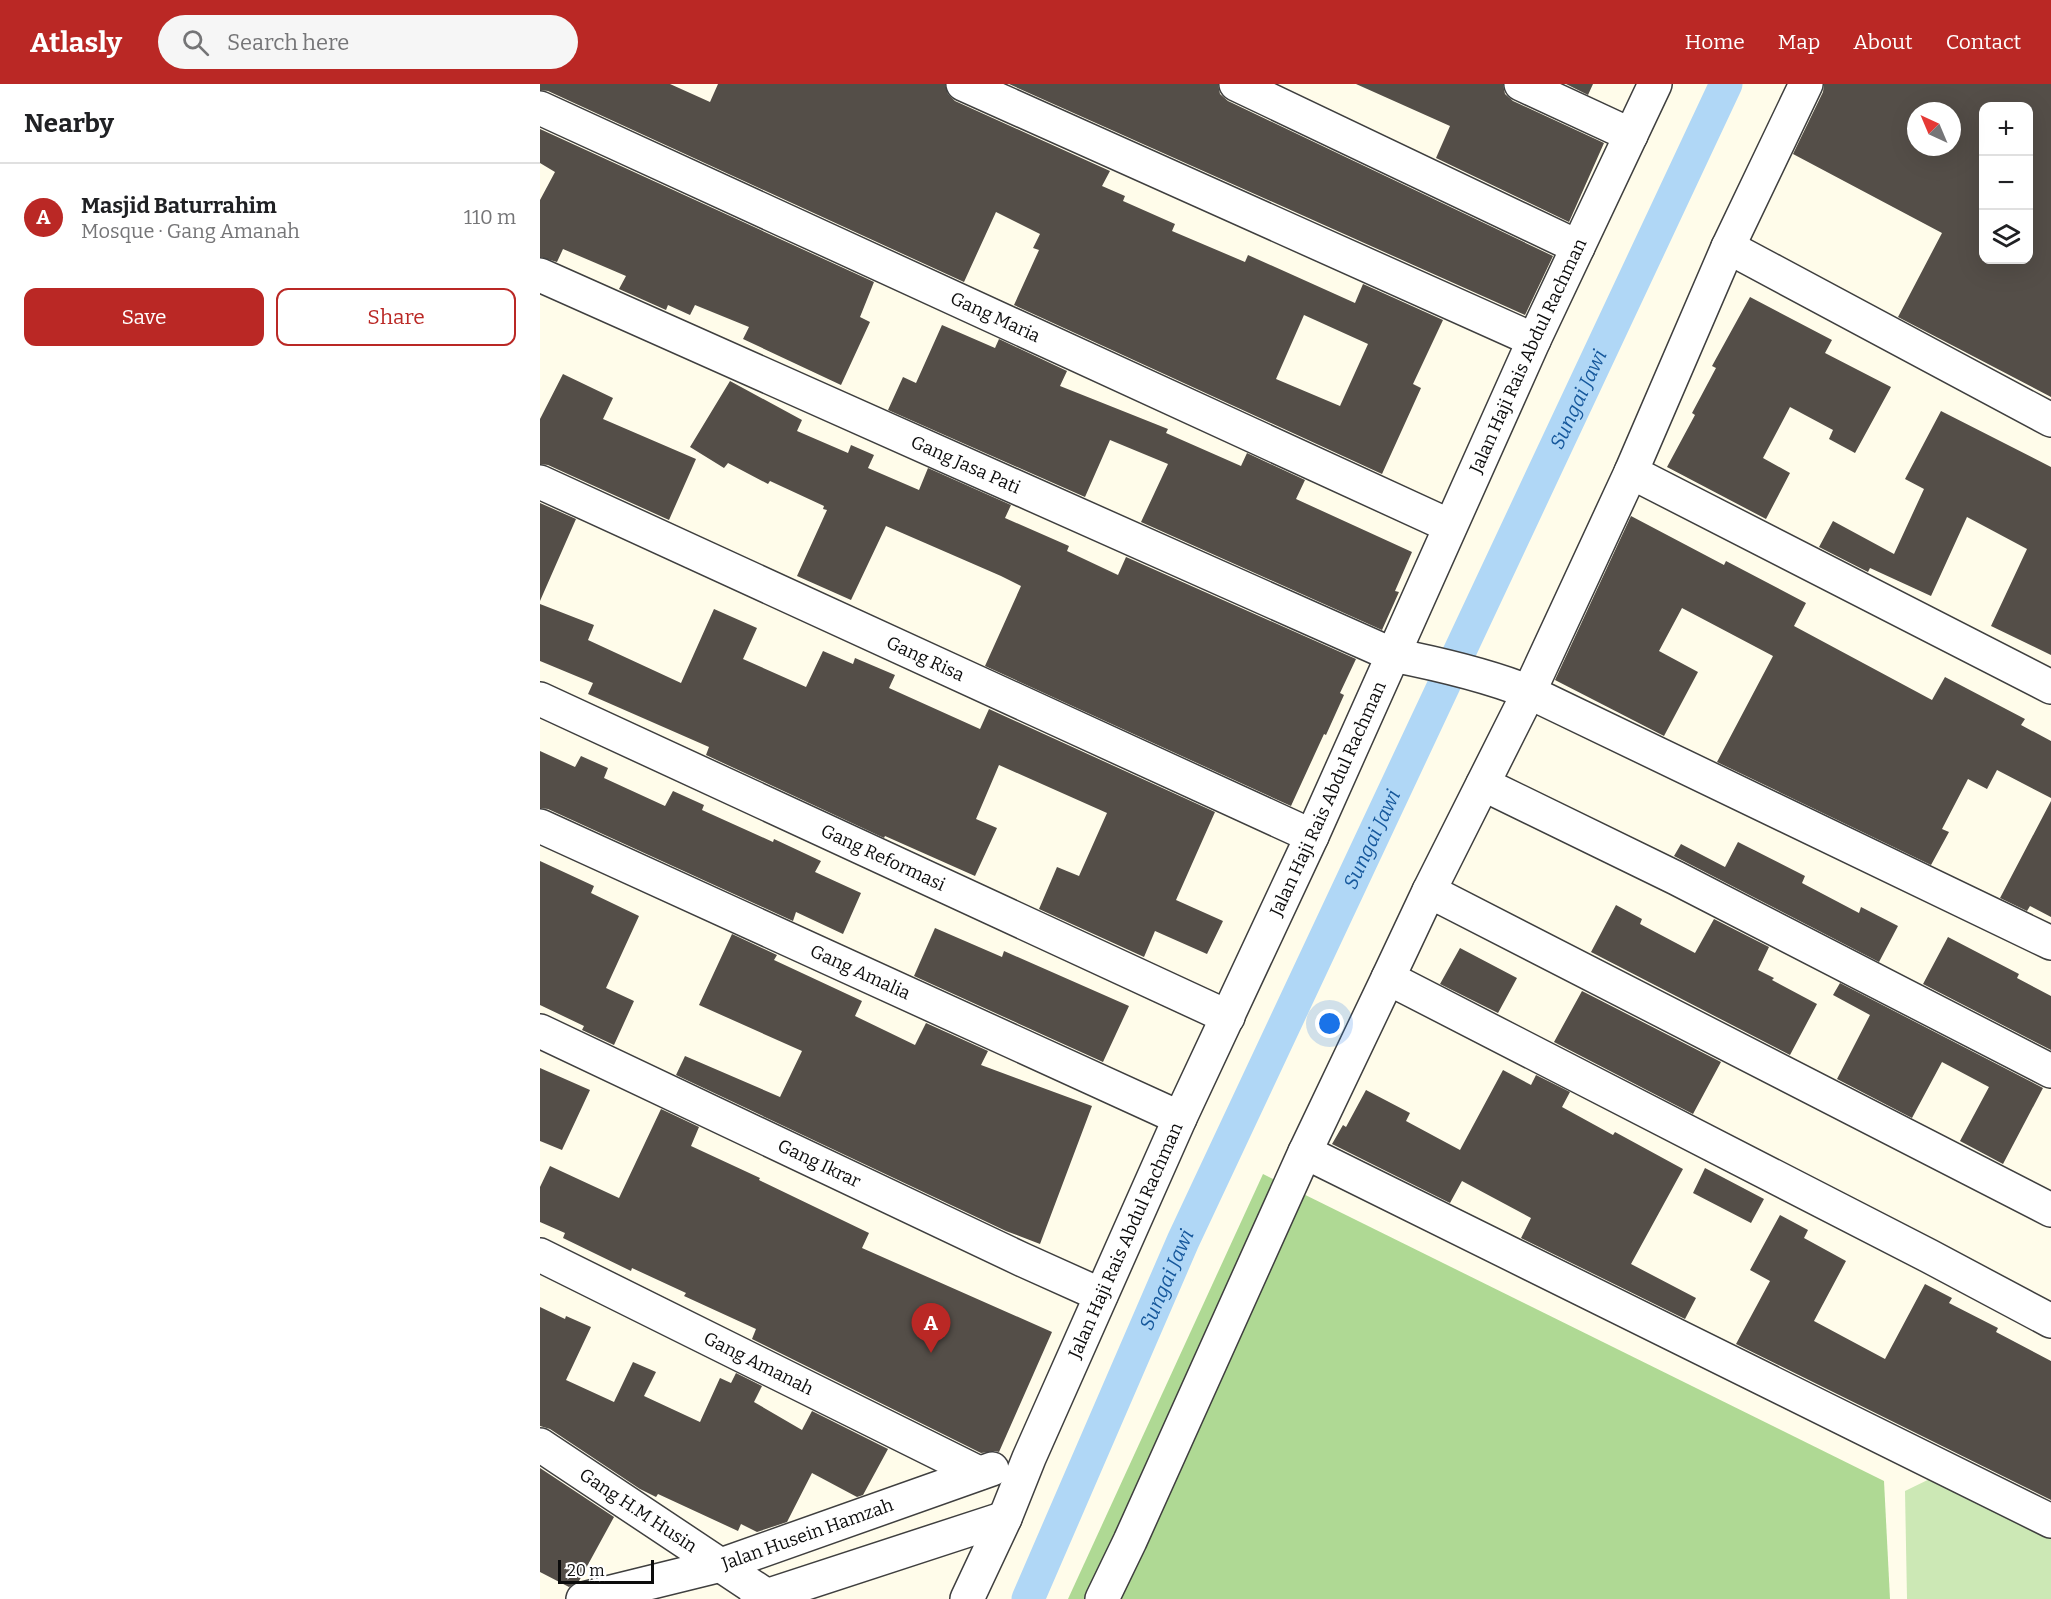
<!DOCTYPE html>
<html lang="en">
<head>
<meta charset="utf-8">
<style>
	:root { --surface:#fff; --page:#f6f6f6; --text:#202124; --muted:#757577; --line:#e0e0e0; --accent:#ba2825 }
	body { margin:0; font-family:Bitter,serif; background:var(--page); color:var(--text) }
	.controls { position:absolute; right:18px; top:18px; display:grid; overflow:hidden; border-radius:12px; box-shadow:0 6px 24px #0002 }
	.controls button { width:54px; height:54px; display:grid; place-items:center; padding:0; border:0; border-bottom:2px solid var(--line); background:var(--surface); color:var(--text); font:30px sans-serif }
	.compass { position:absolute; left:1367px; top:18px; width:54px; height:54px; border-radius:50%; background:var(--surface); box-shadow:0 6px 24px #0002; rotate:316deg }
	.scale { position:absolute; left:18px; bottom:15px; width:96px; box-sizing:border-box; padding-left:6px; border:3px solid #0c0c0c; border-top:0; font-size:16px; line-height:21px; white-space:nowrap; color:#0c0c0c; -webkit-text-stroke:4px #fff; paint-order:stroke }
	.you { position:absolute; left:790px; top:940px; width:21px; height:21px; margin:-15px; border:4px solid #fff; border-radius:50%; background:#1a73e8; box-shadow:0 0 0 9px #1a73e833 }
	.badge { display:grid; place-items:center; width:39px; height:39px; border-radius:50%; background:var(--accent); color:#fff; font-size:20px; font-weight:700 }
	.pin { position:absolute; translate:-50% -50px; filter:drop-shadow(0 2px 3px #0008) }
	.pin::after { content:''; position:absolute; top:32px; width:21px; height:18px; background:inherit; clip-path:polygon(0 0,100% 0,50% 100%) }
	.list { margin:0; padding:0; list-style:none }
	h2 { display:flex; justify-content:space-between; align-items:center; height:78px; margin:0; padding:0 24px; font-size:26px }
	h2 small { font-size:20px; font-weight:400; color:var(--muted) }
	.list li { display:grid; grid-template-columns:39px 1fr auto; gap:18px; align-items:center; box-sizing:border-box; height:108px; padding:0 24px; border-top:2px solid var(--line) }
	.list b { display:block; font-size:22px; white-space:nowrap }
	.list p { margin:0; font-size:20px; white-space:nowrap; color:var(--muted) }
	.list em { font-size:20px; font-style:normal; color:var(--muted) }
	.actions { display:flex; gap:12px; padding:18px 24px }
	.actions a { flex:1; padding:14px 0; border:2px solid var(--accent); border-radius:12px; text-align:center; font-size:21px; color:var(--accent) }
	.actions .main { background:var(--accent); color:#fff }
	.icon { flex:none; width:33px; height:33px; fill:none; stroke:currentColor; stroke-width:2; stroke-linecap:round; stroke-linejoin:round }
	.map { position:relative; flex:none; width:1511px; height:1515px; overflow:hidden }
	header { display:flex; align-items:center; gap:36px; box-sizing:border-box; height:84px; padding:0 30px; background:var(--accent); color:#fff }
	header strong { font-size:28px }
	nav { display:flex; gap:33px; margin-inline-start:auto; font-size:21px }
	.search { width:420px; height:54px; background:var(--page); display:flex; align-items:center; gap:15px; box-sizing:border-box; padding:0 21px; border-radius:33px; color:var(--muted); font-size:22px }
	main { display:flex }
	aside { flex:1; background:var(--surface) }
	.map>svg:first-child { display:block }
</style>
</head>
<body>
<header>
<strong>Atlasly</strong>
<div class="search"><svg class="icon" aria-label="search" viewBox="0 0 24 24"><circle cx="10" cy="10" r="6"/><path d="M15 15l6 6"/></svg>Search here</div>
<nav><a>Home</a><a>Map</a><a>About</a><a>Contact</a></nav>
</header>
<main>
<aside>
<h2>Nearby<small></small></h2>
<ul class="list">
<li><span class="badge">A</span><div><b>Masjid Baturrahim</b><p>Mosque · Gang Amanah</p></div><em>110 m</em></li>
</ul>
<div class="actions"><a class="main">Save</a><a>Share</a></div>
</aside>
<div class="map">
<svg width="1511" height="1515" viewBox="0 0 1511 1515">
	<rect width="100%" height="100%" fill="#fffcea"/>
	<path fill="#cce8b5" d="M 1402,1389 L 1511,1448 L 1511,1515 L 1367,1515 L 1365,1407 Z"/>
	<path fill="#afd994" d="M 723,1090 L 1344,1397 L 1350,1515 L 528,1515 Z"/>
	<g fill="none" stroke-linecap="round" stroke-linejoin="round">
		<path stroke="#b0d7f6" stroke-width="33" id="s1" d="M 488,1515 L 643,1157 L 1186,0"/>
	</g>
	<path fill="#544e48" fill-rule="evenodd" d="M 0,0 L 130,0 L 170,18 L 178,0 L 405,0 L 408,10 L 415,17 L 570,87 L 562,102 L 585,112 L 583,117 L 635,140 L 632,147 L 705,178 L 708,171 L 815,219 L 823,200 L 903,236 L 873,300 L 881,304 L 842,390 L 474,221 L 499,166 L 493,164 L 500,150 L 456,128 L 424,198 L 8,7 L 0,6 ZM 764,231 L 828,260 L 800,322 L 736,295 Z
		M 469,0 L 678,0 L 680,10 L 688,17 L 1013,172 L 985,231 Z
		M 816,0 L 963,0 L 965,10 L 973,17 L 1064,59 L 1029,138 L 896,74 L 910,42 Z
		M 1026,0 L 1053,0 L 1048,11 Z
		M 1284,0 L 1511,0 L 1511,313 L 1358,233 L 1402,149 L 1253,70 L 1283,8 ZM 1443,22 L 1488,22 L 1488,176 L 1443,176 ZM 1376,27 L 1412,27 L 1412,63 L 1376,63 Z
		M 0,45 L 334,198 L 320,233 L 330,238 L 301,301 L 203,255 L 209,243 L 155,221 L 150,231 L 128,221 L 126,226 L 79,205 L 86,192 L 23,165 L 17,178 L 0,173 L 0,116 L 15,88 L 0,79 Z
		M 1210,213 L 1292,256 L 1285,269 L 1351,303 L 1315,369 L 1289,355 L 1293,346 L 1250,323 L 1223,374 L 1250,389 L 1226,435 L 1127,383 L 1155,331 L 1152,329 L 1176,284 L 1172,282 Z
		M 402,241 L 455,264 L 459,255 L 527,287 L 520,302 L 628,345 L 626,349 L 701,382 L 707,369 L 765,396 L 756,415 L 872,468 L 855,507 L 859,508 L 842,546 L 601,438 L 628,380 L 570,356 L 545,413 L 348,326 L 363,293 L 376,299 Z
		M 23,290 L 73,314 L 63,335 L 156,375 L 129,436 L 8,381 L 0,380 L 0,335 Z
		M 190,297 L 262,336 L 257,347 L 308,369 L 311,361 L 334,371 L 328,384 L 379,406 L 388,384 L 471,421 L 465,434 L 529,462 L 527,467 L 578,491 L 586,473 L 816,575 L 800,609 L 804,611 L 786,651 L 784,650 L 751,722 L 445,582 L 481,502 L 461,492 L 346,442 L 311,516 L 257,492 L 287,426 L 283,425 L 284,422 L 230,397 L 228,400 L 188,379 L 184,384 L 150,363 Z
		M 1401,327 L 1511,383 L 1511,571 L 1451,542 L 1487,465 L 1427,433 L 1391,512 L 1330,484 L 1328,488 L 1279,463 L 1293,437 L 1354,470 L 1384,405 L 1365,395 Z
		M 0,419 L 36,435 L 0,517 Z
		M 1091,432 L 1184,481 L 1186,477 L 1266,519 L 1254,542 L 1392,616 L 1405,593 L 1485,635 L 1481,641 L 1511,657 L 1511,714 L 1457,686 L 1447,705 L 1428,695 L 1402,745 L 1409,748 L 1391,781 L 1179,679 L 1177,678 L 1233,572 L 1142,524 L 1119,567 L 1158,588 L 1124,652 L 1015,596 Z
		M 0,520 L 54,541 L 48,556 L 141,599 L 174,525 L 217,544 L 203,575 L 266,603 L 283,567 L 313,580 L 315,574 L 355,591 L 349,604 L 440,645 L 449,625 L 675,728 L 636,816 L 683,837 L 667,870 L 615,847 L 604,873 L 499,825 L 517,783 L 539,792 L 567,729 L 459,681 L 436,735 L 457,744 L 435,792 L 345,752 L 344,754 L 166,671 L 169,663 L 48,610 L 53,599 L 0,577 Z
		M 0,667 L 35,683 L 41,672 L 68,684 L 64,694 L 125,722 L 133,707 L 164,721 L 162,726 L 233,758 L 234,755 L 281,777 L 275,788 L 321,809 L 303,850 L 256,828 L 253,837 L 8,725 L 0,724 Z
		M 1511,717 L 1511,833 L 1490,822 L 1487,827 L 1460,814 Z
		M 1198,758 L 1265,792 L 1262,799 L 1319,829 L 1321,823 L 1358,842 L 1339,878 L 1134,772 L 1141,760 L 1185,783 Z
		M 0,777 L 54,802 L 51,809 L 99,832 L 66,904 L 94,917 L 74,961 L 42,946 L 44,942 L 0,921 Z
		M 1076,821 L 1102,835 L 1100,840 L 1155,869 L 1174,835 L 1229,863 L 1218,886 L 1234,894 L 1232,896 L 1277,920 L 1250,971 L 1051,868 Z
		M 395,844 L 462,873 L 464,867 L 589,922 L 563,978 L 374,892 Z
		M 192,850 L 237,871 L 234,876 L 322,917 L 315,932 L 375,961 L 386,939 L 448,967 L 441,981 L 552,1022 L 500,1160 L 466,1147 L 136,991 L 145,972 L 240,1013 L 262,967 L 159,921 Z
		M 1408,853 L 1479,890 L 1477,894 L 1511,912 L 1511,966 L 1383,900 Z
		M 920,864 L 977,894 L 958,929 L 900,900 Z
		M 1300,899 L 1503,1004 L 1463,1080 L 1420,1057 L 1449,1003 L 1402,978 L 1372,1034 L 1297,995 L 1330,931 L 1293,911 Z
		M 1042,907 L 1181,978 L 1153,1030 L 1014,958 Z
		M 0,984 L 50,1006 L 22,1066 L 0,1057 Z
		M 963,986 L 991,1001 L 996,991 L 1030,1008 L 1022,1023 L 1073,1051 L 1075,1048 L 1143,1085 L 1091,1180 L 1156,1214 L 1145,1235 L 981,1154 L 991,1134 L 922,1097 L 910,1119 L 792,1060 L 803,1041 L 806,1043 L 826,1006 L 870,1029 L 866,1037 L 920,1066 Z
		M 121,1025 L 159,1043 L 151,1062 L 220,1094 L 219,1096 L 329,1149 L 322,1164 L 512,1248 L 459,1368 L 455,1367 L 441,1369 L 212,1255 L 216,1245 L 144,1212 L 146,1209 L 92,1184 L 91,1187 L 23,1154 L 25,1149 L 0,1138 L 0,1103 L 10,1082 L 79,1114 Z
		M 1165,1084 L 1224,1115 L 1211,1139 L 1153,1109 Z
		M 1240,1131 L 1268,1146 L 1264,1154 L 1306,1177 L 1274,1237 L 1345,1275 L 1385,1200 L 1412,1214 L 1409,1219 L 1458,1244 L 1456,1248 L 1511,1277 L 1511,1416 L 1196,1260 L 1230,1197 L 1210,1186 Z
		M 0,1223 L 25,1235 L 26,1232 L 51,1243 L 26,1296 L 74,1318 L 93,1278 L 116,1288 L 104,1312 L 160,1338 L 180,1294 L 191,1299 L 196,1289 L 222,1302 L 214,1318 L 262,1346 L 272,1327 L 348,1365 L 323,1411 L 317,1413 L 272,1389 L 247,1438 L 217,1448 L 201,1440 L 198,1447 L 118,1410 L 116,1413 L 100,1405 L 10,1345 L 0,1342 Z
		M 0,1384 L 74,1433 L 39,1497 L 29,1503 L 0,1488 Z"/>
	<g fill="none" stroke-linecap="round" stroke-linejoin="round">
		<g stroke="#3f3f3f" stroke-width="36">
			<g id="minor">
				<path d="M 423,0 L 994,256"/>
				<path d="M 696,0 L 1038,163"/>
				<path d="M 981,0 L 1091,51"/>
				<path id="s2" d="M 0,24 L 910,442"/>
				<path d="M 1188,163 L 1511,336"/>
				<path id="s3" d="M 0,191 L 853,571 C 899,580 946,591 989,608 L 1511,859"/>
				<path d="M 1091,388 L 1511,603"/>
				<path id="s4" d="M 0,398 L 772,752"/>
				<path id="s5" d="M 0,615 L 688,933"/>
				<path d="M 943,700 L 1136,794 L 1511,987"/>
				<path id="s6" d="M 0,742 L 640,1034"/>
				<path d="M 889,807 L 989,608 L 1091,388 L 1188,163 L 1266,0"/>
				<path id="s7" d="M 0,947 L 483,1176 L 561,1211"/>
				<path d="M 765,1068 L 1511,1437"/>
				<path d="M 1511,1126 L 889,807 L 848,894 L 1389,1172 L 1511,1237"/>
				<path id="s8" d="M 0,1171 L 439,1389"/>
				<path id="s9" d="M 0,1361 L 227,1512"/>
				<path id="s10" d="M 43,1515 L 181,1481 L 452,1385"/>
				<path d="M 217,1515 L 465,1434"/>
				<path id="s11" d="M 427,1515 L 465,1434 L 489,1374 L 640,1034 L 772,752 L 994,256 L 1115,0"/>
				<path d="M 562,1515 L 590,1457 L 765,1068 L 848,894"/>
			</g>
		</g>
		<use href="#minor" stroke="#fff" stroke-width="33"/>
	</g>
	<g text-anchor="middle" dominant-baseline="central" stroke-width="6" stroke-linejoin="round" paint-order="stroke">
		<g font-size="18" fill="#0c0c0c" stroke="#fff">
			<text stroke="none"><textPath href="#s2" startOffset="501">Gang Maria</textPath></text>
			<text stroke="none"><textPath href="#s11" startOffset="1364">Jalan Haji Rais Abdul Rachman</textPath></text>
			<text stroke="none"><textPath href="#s3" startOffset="466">Gang Jasa Pati</textPath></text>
			<text stroke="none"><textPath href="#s4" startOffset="424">Gang Risa</textPath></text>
			<text stroke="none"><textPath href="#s11" startOffset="878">Jalan Haji Rais Abdul Rachman</textPath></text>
			<text stroke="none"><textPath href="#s5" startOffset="378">Gang Reformasi</textPath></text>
			<text stroke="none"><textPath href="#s6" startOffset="352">Gang Amalia</textPath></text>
			<text stroke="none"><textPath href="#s7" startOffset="309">Gang Ikrar</textPath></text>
			<text stroke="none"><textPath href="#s11" startOffset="392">Jalan Haji Rais Abdul Rachman</textPath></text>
			<text stroke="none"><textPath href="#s8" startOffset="244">Gang Amanah</textPath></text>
			<text stroke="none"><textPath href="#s9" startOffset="118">Gang H.M Husin</textPath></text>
			<text stroke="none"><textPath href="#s10" startOffset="234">Jalan Husein Hamzah</textPath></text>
		</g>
		<g font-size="20" font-style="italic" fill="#16589c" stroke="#fff">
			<text stroke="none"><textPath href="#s1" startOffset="1320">Sungai Jawi</textPath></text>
			<text stroke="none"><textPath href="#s1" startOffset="834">Sungai Jawi</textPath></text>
			<text stroke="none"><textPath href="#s1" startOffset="348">Sungai Jawi</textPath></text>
		</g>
	</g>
</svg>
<div class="controls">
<button>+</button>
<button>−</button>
<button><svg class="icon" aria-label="layers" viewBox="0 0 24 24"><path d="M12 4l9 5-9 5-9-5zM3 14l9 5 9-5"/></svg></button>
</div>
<svg class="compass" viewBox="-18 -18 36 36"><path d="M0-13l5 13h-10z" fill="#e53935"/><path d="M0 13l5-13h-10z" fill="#757577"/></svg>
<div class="scale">20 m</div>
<div class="you"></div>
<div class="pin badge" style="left:391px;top:1269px">A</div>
</div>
</main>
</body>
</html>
